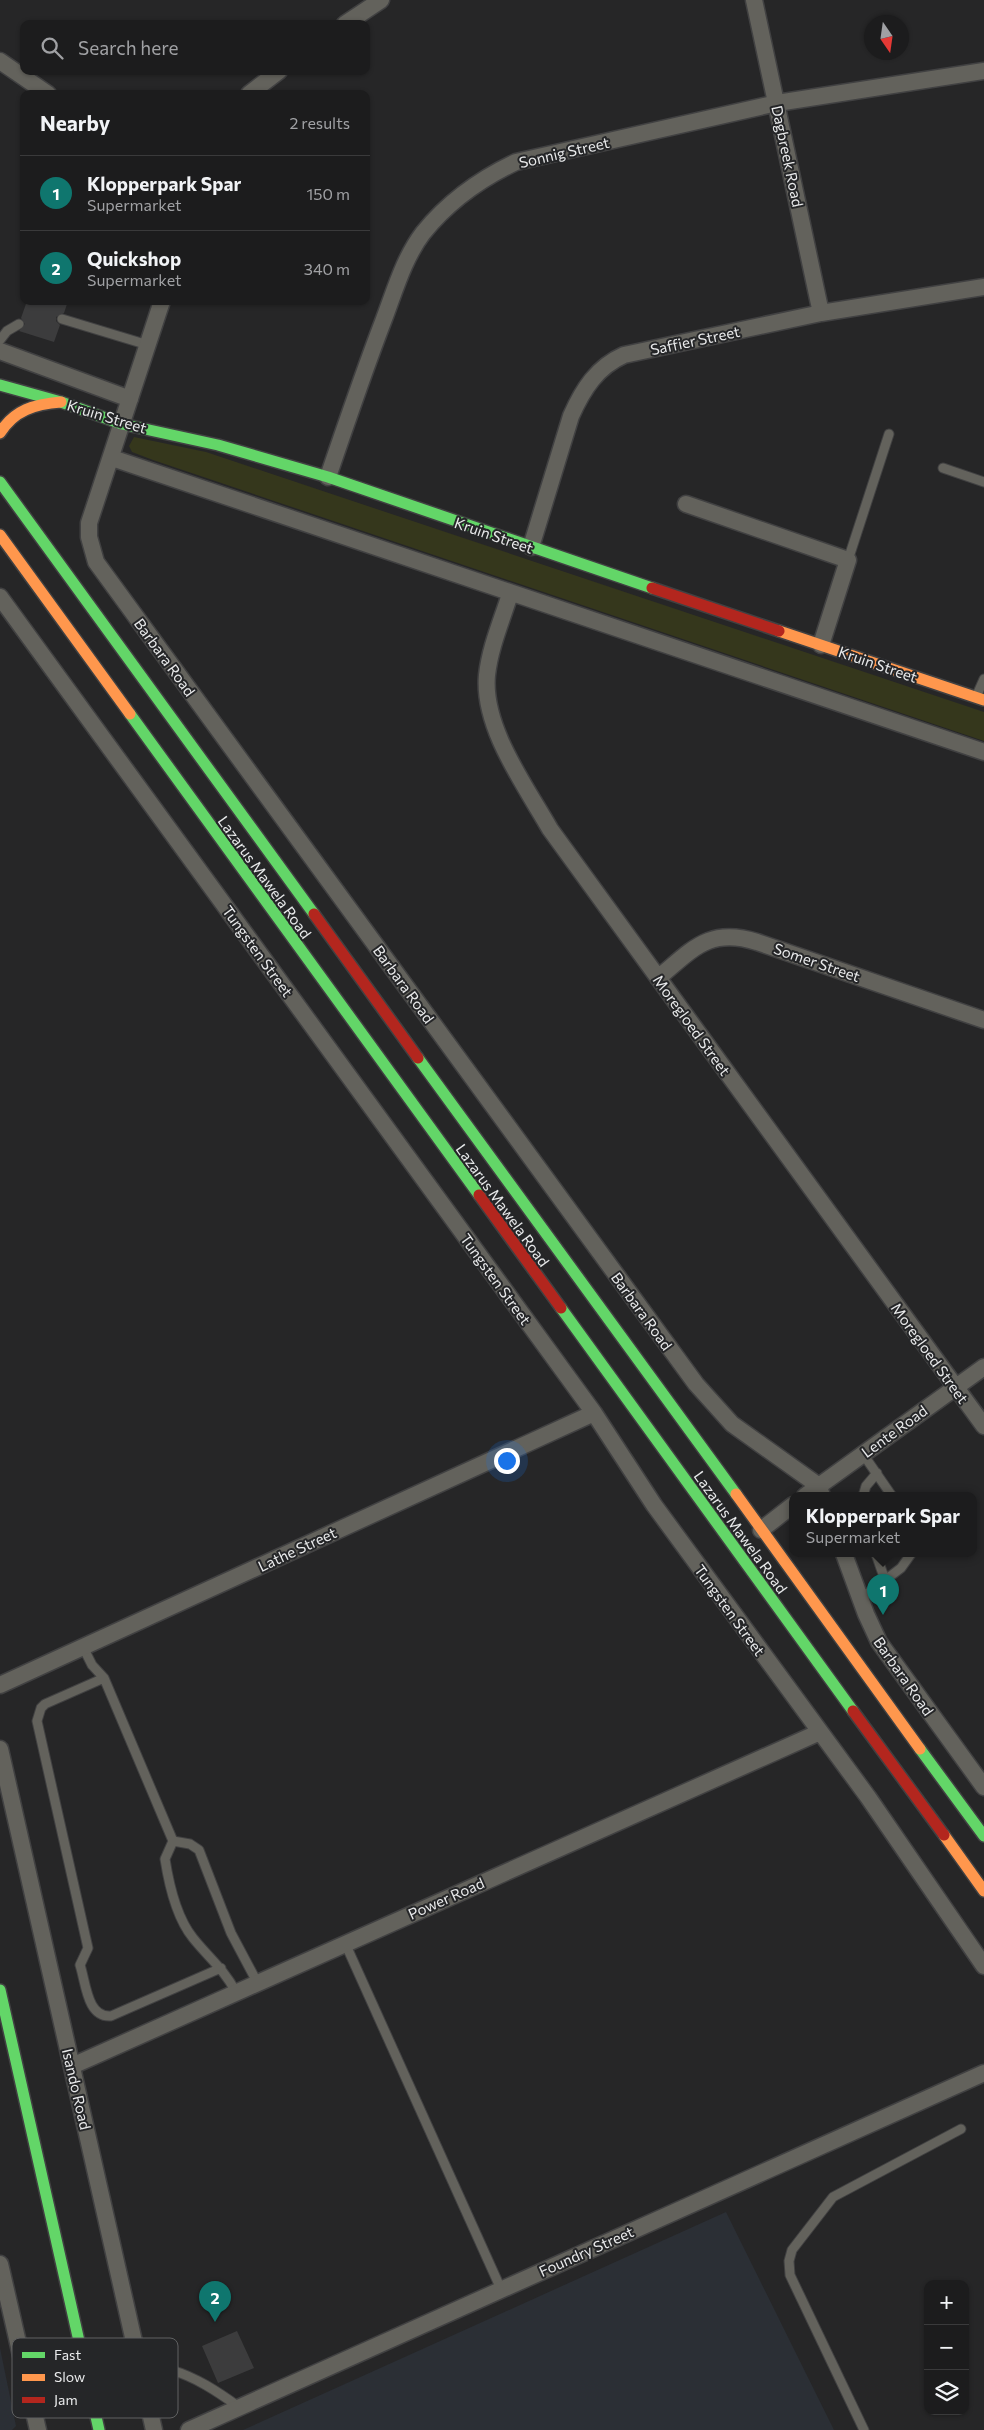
<!DOCTYPE html>
<html lang="en">
<head>
<meta charset="utf-8">
<style>
	:root { --surface:#1c1c1d; --page:#252526; --text:#f1f3f6; --muted:#a0a1a4; --line:#3a3a3b; --accent:#0f766e }
	body { margin:0; font-family:Commissioner,sans-serif; background:var(--page); color:var(--text) }
	.controls { position:absolute; right:15px; bottom:15px; display:grid; overflow:hidden; border-radius:10px; box-shadow:0 1px 4px #0004 }
	.controls button { width:45px; height:45px; display:grid; place-items:center; padding:0; border:0; border-bottom:1px solid var(--line); background:var(--surface); color:var(--text); font:25px sans-serif }
	.compass { position:absolute; left:864px; top:15px; width:45px; height:45px; border-radius:50%; background:var(--surface); box-shadow:0 1px 4px #0004; rotate:167deg }
	.you { position:absolute; left:506px; top:1460px; width:18px; height:18px; margin:-12px; border:4px solid #fff; border-radius:50%; background:#1a73e8; box-shadow:0 0 0 8px #1a73e833 }
	.badge { display:grid; place-items:center; width:32px; height:32px; border-radius:50%; background:var(--accent); color:#fff; font-size:16px; font-weight:700 }
	.pin { position:absolute; translate:-50% -41px; filter:drop-shadow(0 1px 2px #0008) }
	.pin::after { content:''; position:absolute; top:26px; width:18px; height:15px; background:inherit; clip-path:polygon(0 0,100% 0,50% 100%) }
	.popup { position:absolute; left:789px; top:1492px; width:188px; height:65px; box-sizing:border-box; display:grid; place-content:center; border-radius:10px; background:var(--surface); filter:drop-shadow(0 1px 4px #0005); font-size:16px; white-space:nowrap; color:var(--muted) }
	.popup b { font-size:19px; color:var(--text) }
	.popup::after { content:''; position:absolute; left:50%; top:100%; margin-left:-10px; border:10px solid transparent; border-top-color:var(--surface) }
	.list { margin:0; padding:0; list-style:none }
	h2 { display:flex; justify-content:space-between; align-items:center; height:65px; margin:0; padding:0 20px; font-size:21px }
	h2 small { font-size:16px; font-weight:400; color:var(--muted) }
	.list li { display:grid; grid-template-columns:32px 1fr auto; gap:15px; align-items:center; box-sizing:border-box; height:75px; padding:0 20px; border-top:1px solid var(--line) }
	.list b { display:block; font-size:19px; white-space:nowrap }
	.list p { margin:0; font-size:16px; white-space:nowrap; color:var(--muted) }
	.list em { font-size:16px; font-style:normal; color:var(--muted) }
	.icon { flex:none; width:28px; height:28px; fill:none; stroke:currentColor; stroke-width:2; stroke-linecap:round; stroke-linejoin:round }
	.map { position:relative; flex:none; width:984px; height:2430px; overflow:hidden }
	.search { position:absolute; background:var(--surface); box-shadow:0 1px 4px #0004; left:20px; top:20px; width:350px; height:55px; display:flex; align-items:center; gap:12px; box-sizing:border-box; padding:0 18px; border-radius:10px; color:var(--muted); font-size:19px }
	.panel { position:absolute; background:var(--surface); box-shadow:0 1px 4px #0004; left:20px; top:90px; width:350px; height:215px; border-radius:10px }
	.map>svg:first-child { display:block }
</style>
</head>
<body>
<div class="map">
<svg width="984" height="2430" viewBox="0 0 984 2430">
	<rect width="100%" height="100%" fill="#262627"/>
	<path fill="#2b2f35" d="M 726,2212 L 834,2430 L 243,2430 Z
		M 0,2348 L 16,2426 L 12,2430 L 0,2430 Z"/>
	<path fill="#35371c" d="M 134,437 L 206,452 L 984,712 L 984,741 L 153,460 L 132,452 L 129,446 Z"/>
	<path fill="#3c3c3d" d="M 27,301 L 68,301 L 64,313 L 56,317 L 56,321 L 60,325 L 54,342 L 19,331 L 25,324 L 21,318 Z
		M 237,2331 L 254,2368 L 218,2383 L 202,2346 Z"/>
	<g fill="none" stroke-linecap="round" stroke-linejoin="round">
		<g stroke="#414142" stroke-width="11">
			<path id="lane" d="M 62,319 L 148,345
				M 0,340 L 7,331 L 19,324
				M 943,468 L 984,482
				M 848,560 L 889,434
				M 976,697 L 984,679
				M 863,1454 L 892,1496
				M 863,1496 L 866,1486 L 877,1473
				M 876,1554 L 885,1580
				M 860,1599 L 901,1568 L 911,1554
				M 83,1647 L 92,1665 L 104,1678 L 173,1841 L 165,1859 C 169,1885 176,1917 193,1938 C 209,1958 223,1968 236,1992
				M 104,1678 L 45,1704 L 41,1708 L 37,1721 L 88,1948 L 80,1965 C 86,1983 87,2018 111,2016 L 221,1968
				M 173,1841 L 190,1844 L 199,1850 L 231,1933 L 257,1982
				M 345,1943 L 501,2289
				M 140,2367 C 150,2368 162,2367 171,2370 C 196,2377 218,2392 239,2407
				M 864,2430 L 790,2275 L 789,2261 L 792,2250 L 833,2197 L 961,2129"/>
		</g>
		<g stroke="#414142" stroke-width="19">
			<path id="street" d="M 754,0 L 821,313
				M 345,24 L 381,0
				M 0,61 L 48,94
				M 249,94 L 279,71
				M 162,301 L 89,523 L 89,537 L 96,562 L 696,1384 L 732,1424 L 819,1486 L 822,1496
				M 0,351 L 130,399
				M 112,458 L 984,752
				M 328,477 C 346,424 364,371 384,319 C 395,290 404,258 423,233 C 448,202 480,179 516,162 L 777,103 L 984,71
				M 686,504 L 848,560 L 821,645
				M 531,547 L 571,416 C 583,389 597,367 624,355 L 821,313 L 984,287
				M 510,594 C 502,620 490,647 487,675 C 482,727 525,785 550,829 L 984,1426
				M 0,597 L 594,1413 L 654,1505 L 868,1797 L 984,1966
				M 658,978 C 693,949 709,927 757,942 L 984,1020
				M 805,1496 L 984,1367
				M 761,1530 L 793,1505
				M 844,1554 L 866,1614 L 879,1642 L 984,1787
				M 0,1685 L 594,1413
				M 0,1749 L 154,2430
				M 72,2066 L 820,1732
				M 0,2264 L 38,2430
				M 189,2430 L 984,2073"/>
		</g>
		<g stroke="#414142" stroke-width="14">
			<path id="fast" d="M 0,385 L 61,402 L 122,424 L 218,445 L 328,477 L 652,588
				M 0,482 L 314,914
				M 130,714 L 479,1195
				M 418,1058 L 736,1494
				M 561,1308 L 853,1711
				M 920,1749 L 984,1836
				M 0,1990 L 99,2430"/>
		</g>
		<g stroke="#414142" stroke-width="14">
			<path id="slow" d="M 0,433 C 14,410 35,404 61,402
				M 0,535 L 130,714
				M 779,631 L 984,700
				M 736,1494 L 920,1749
				M 944,1835 L 984,1891"/>
		</g>
		<g stroke="#414142" stroke-width="14">
			<path id="jam" d="M 652,588 L 779,631
				M 314,914 L 418,1058
				M 479,1195 L 561,1308
				M 853,1711 L 944,1835"/>
		</g>
		<use href="#lane" stroke="#63625c" stroke-width="9"/>
		<use href="#street" stroke="#63625c" stroke-width="16"/>
		<use href="#fast" stroke="#63d668" stroke-width="11"/>
		<use href="#slow" stroke="#ff974d" stroke-width="11"/>
		<use href="#jam" stroke="#b3261e" stroke-width="11"/>
	</g>
	<g text-anchor="middle" dominant-baseline="central" stroke-width="4" stroke-linejoin="round" paint-order="stroke">
		<g font-size="15" fill="#e9eaeb" stroke="#252628">
			<text transform="translate(564 152) rotate(-13)">Sonnig Street</text>
			<text transform="translate(788 156) rotate(78)">Dagbreek Road</text>
			<text transform="translate(695 340) rotate(-12)">Saffier Street</text>
			<text transform="translate(107 416) rotate(17)">Kruin Street</text>
			<text transform="translate(494 535) rotate(19)">Kruin Street</text>
			<text transform="translate(165 657) rotate(54)">Barbara Road</text>
			<text transform="translate(878 664) rotate(19)">Kruin Street</text>
			<text transform="translate(265 877) rotate(54)">Lazarus Mawela Road</text>
			<text transform="translate(258 951) rotate(54)">Tungsten Street</text>
			<text transform="translate(817 962) rotate(19)">Somer Street</text>
			<text transform="translate(404 984) rotate(54)">Barbara Road</text>
			<text transform="translate(692 1025) rotate(54)">Moregloed Street</text>
			<text transform="translate(503 1205) rotate(54)">Lazarus Mawela Road</text>
			<text transform="translate(496 1279) rotate(54)">Tungsten Street</text>
			<text transform="translate(642 1311) rotate(54)">Barbara Road</text>
			<text transform="translate(930 1353) rotate(54)">Moregloed Street</text>
			<text transform="translate(894 1431) rotate(-36)">Lente Road</text>
			<text transform="translate(741 1532) rotate(54)">Lazarus Mawela Road</text>
			<text transform="translate(297 1549) rotate(-25)">Lathe Street</text>
			<text transform="translate(730 1610) rotate(54)">Tungsten Street</text>
			<text transform="translate(904 1676) rotate(55)">Barbara Road</text>
			<text transform="translate(446 1898) rotate(-24)">Power Road</text>
			<text transform="translate(77 2089) rotate(77)">Isando Road</text>
			<text transform="translate(586 2251) rotate(-24)">Foundry Street</text>
		</g>
	</g>
	<rect x="12" y="2338" width="166" height="80" rx="8" fill="#252628" stroke="#606162" stroke-width="1"/>
	<rect x="22" y="2352" width="23" height="6" fill="#63d668"/>
	<rect x="22" y="2374" width="23" height="7" fill="#ff974d"/>
	<rect x="22" y="2397" width="23" height="6" fill="#b3261e"/>
	<g font-size="14" fill="#e9eaeb">
		<text x="54" y="2360">Fast</text>
		<text x="54" y="2382">Slow</text>
		<text x="54" y="2405">Jam</text>
	</g>
</svg>
<div class="controls">
<button>+</button>
<button>−</button>
<button><svg class="icon" aria-label="layers" viewBox="0 0 24 24"><path d="M12 4l9 5-9 5-9-5zM3 14l9 5 9-5"/></svg></button>
</div>
<svg class="compass" viewBox="-18 -18 36 36"><path d="M0-13l5 13h-10z" fill="#e53935"/><path d="M0 13l5-13h-10z" fill="#a0a1a4"/></svg>
<div class="you"></div>
<div class="pin badge" style="left:883px;top:1615px">1</div>
<div class="popup"><b>Klopperpark Spar</b>Supermarket</div>
<div class="pin badge" style="left:215px;top:2322px">2</div>
<div class="search"><svg class="icon" aria-label="search" viewBox="0 0 24 24"><circle cx="10" cy="10" r="6"/><path d="M15 15l6 6"/></svg>Search here</div>
<section class="panel">
<h2>Nearby<small>2 results</small></h2>
<ul class="list">
<li><span class="badge">1</span><div><b>Klopperpark Spar</b><p>Supermarket</p></div><em>150 m</em></li>
<li><span class="badge">2</span><div><b>Quickshop</b><p>Supermarket</p></div><em>340 m</em></li>
</ul>
</section>
</div>
</body>
</html>
